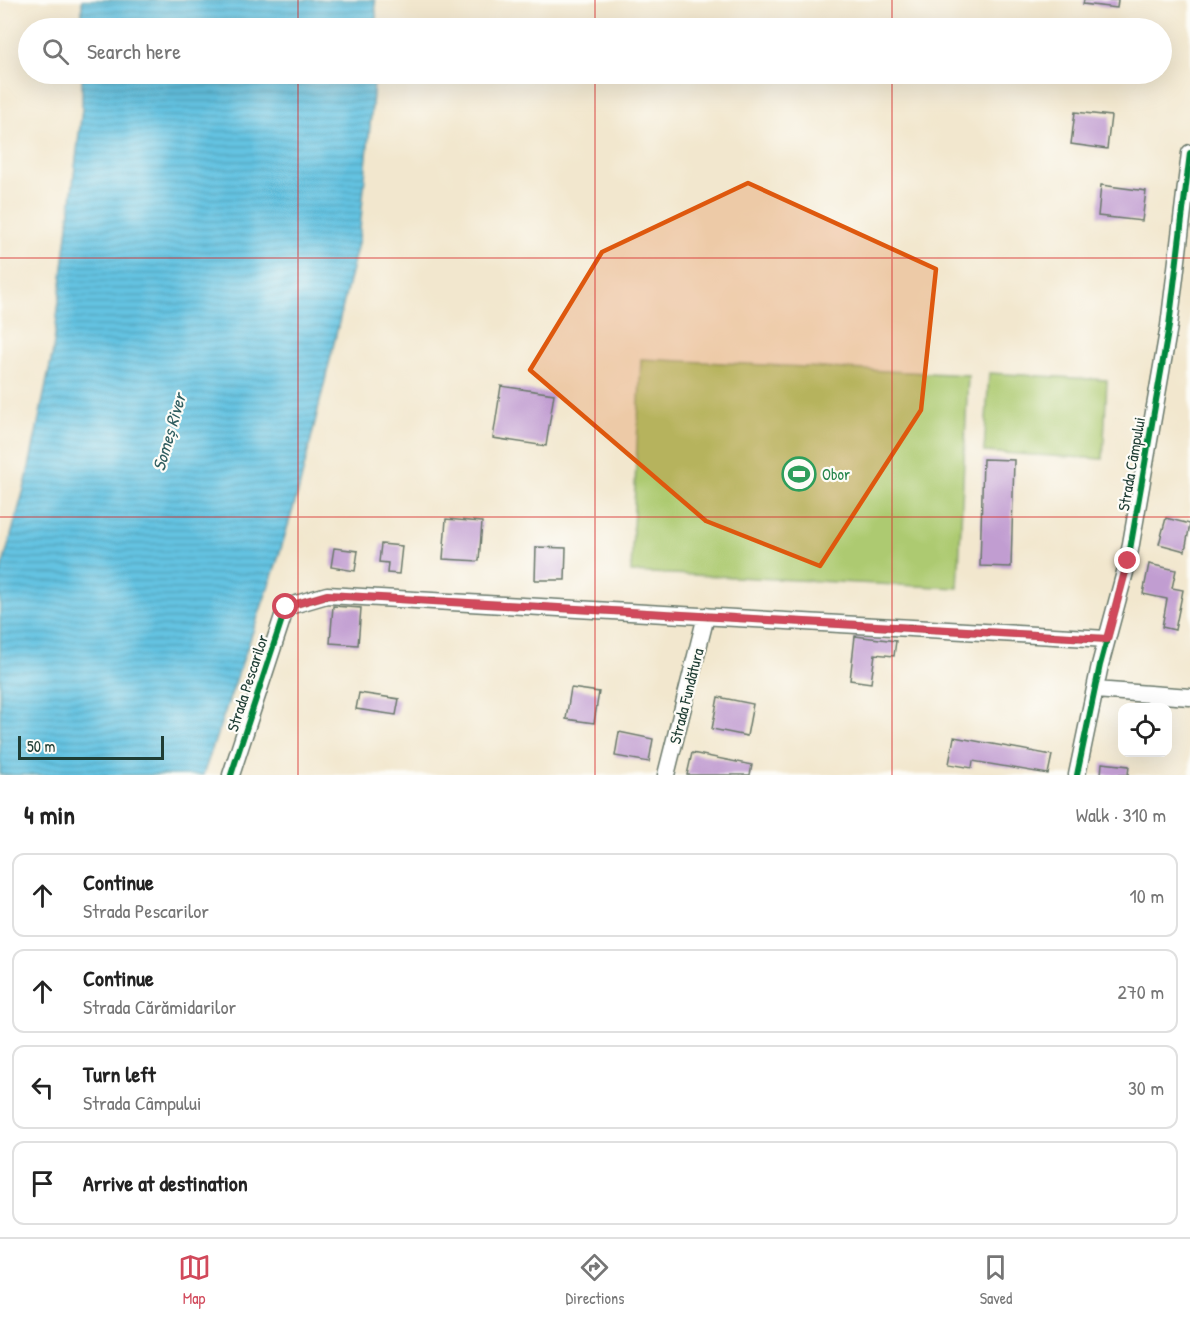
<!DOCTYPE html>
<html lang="en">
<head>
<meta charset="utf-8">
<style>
	:root { --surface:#fff; --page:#f6f6f6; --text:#222; --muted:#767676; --line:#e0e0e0; --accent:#d1495b }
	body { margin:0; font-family:"Patrick Hand",sans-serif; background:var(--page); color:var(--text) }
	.controls { position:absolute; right:18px; bottom:18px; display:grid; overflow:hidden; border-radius:12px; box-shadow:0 6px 24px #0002 }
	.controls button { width:54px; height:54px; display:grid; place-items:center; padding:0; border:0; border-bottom:2px solid var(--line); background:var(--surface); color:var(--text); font:30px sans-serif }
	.scale { position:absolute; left:18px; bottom:15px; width:146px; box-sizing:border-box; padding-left:6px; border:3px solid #1f3d34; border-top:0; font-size:16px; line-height:21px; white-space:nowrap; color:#1f3d34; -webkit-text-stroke:4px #fdfcf7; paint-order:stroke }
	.stop { position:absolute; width:18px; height:18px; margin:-14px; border:4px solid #d1495b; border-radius:50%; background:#fff }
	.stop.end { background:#d1495b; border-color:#fff; box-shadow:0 2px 6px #0008 }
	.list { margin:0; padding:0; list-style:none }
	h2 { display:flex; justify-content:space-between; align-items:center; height:78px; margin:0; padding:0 24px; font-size:26px }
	h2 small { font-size:20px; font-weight:400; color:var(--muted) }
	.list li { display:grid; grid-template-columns:39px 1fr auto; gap:18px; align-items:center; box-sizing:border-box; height:84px; margin:0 12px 12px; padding:0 12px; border:2px solid var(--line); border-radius:12px }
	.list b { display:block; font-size:22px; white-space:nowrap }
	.list p { margin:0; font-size:20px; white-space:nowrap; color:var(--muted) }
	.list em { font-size:20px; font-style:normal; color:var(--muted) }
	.icon { flex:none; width:33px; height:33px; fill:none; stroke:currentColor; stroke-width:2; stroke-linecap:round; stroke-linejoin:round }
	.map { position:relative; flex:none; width:1190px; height:775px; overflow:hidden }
	.search { position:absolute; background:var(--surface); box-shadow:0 6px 24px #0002; left:18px; right:18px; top:18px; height:66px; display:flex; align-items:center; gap:15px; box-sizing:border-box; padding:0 21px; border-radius:33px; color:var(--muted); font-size:22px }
	.sheet { height:462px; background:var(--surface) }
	nav { display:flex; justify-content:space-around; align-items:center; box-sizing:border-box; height:84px; border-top:2px solid var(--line); background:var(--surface); font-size:16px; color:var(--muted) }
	nav a { display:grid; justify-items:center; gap:3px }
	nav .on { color:var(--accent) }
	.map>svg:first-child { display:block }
</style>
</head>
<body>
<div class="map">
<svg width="1190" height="775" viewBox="0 0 1190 775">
	<defs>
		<pattern id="water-rules" width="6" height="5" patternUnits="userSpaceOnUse" patternTransform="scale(1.5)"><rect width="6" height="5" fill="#64c3e2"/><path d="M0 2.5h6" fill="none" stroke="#52a0b8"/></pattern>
	</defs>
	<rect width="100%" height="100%" fill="#fdfcf7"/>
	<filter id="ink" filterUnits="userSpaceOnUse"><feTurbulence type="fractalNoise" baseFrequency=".0167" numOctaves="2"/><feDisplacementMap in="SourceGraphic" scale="12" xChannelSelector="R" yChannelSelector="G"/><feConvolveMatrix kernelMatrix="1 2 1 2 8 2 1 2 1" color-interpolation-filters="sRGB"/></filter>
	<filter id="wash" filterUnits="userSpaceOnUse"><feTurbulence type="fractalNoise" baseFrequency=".008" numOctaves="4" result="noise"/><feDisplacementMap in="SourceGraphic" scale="24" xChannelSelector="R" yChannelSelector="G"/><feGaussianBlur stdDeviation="1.35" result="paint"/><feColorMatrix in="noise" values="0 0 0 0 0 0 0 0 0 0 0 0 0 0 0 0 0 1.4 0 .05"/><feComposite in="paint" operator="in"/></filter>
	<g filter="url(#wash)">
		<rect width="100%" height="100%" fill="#f2e7ce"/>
		<path fill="#adca71" stroke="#668452" stroke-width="1.5" d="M 641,359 L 968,375 L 958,588 L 631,572 Z
			M 989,373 L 1107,380 L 1103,459 L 984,452 Z"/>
		<path fill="url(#water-rules)" stroke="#42808b" stroke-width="1.5" d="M 82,0 L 375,0 L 377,28 L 82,28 Z
			M 82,74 L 375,74 L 359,239 L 299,489 L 276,565 L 203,775 L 0,775 L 0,575 L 26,482 L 53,351 L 82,109 Z"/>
		<g id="blocks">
			<path fill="#c19dd1" d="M 1084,0 L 1118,0 L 1117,8 L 1083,4 Z
				M 1075,112 L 1111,116 L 1107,149 L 1071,144 Z
				M 1101,185 L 1146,191 L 1142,221 L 1098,216 Z
				M 501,386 L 554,394 L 546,446 L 493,438 Z
				M 983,459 L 1014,460 L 1011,567 L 980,566 Z
				M 1166,518 L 1190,524 L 1185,551 L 1159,544 Z
				M 446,519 L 482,522 L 479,561 L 443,559 Z
				M 381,544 L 402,546 L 399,574 L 387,573 L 388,563 L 379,562 Z
				M 536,547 L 566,548 L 565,580 L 535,580 Z
				M 334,548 L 358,551 L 355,571 L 331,567 Z
				M 1149,564 L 1176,570 L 1172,588 L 1183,590 L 1175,630 L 1162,627 L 1167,599 L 1143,594 Z
				M 333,606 L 361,608 L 358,645 L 330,643 Z
				M 855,636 L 896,641 L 894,656 L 875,654 L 871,683 L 850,680 Z
				M 571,688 L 599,692 L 594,723 L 566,719 Z
				M 359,693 L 399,699 L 396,715 L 356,709 Z
				M 718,697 L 753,704 L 747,736 L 712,729 Z
				M 619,732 L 653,739 L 649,762 L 615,756 Z
				M 954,737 L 1052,755 L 1048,774 L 973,761 L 972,768 L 949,764 Z
				M 692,753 L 752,765 L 750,775 L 687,775 Z
				M 1102,763 L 1129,766 L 1128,775 L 1101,775 Z"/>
		</g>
	</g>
	<g filter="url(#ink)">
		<use href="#blocks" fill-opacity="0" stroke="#69786a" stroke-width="1.5"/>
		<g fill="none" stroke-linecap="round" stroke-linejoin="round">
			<g stroke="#69786a" stroke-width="19">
				<path id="minor" d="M 1095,690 L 1190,697
					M 231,775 L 286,607 L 327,595 L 1107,639
					M 666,775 L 706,616
					M 1077,775 L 1100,665 L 1128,561 L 1169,326 L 1190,153"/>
			</g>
			<use href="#minor" stroke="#fff" stroke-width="16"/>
			<g stroke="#fdfcf7" stroke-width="10">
				<path id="cycleway" d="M 231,775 L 286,607 L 327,595 L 1107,639
					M 1077,775 L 1100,665 L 1128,561 L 1169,326 L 1190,153"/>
			</g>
			<use href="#cycleway" stroke="#00873e" stroke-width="6"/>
		</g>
	</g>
	<g fill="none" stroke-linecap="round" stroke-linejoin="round" filter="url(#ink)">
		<path stroke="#d1495b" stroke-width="8" d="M 286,607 L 327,595 L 1107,639 L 1128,561"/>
	</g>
	<path fill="#de580e" fill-opacity="0.2" stroke="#de580e" stroke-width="4.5" stroke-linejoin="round" d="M 748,183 L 936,269 L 921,410 L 820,566 L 706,521 L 530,370 L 602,252 Z"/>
	<path fill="none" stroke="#d62828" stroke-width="1.5" stroke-opacity="0.55" d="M 298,0 L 298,28M 595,0 L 595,28M 892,0 L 892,28M 298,74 L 298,775M 595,74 L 595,775M 892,74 L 892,775M 0,258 L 1190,258M 0,517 L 1190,517"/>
	<defs>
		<g id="stadium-ring" transform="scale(1.725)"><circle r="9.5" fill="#fdfcf7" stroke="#2e9e5b" stroke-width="1.5"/><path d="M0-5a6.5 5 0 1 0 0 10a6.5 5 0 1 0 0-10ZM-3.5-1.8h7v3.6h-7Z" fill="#2e9e5b"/></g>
	</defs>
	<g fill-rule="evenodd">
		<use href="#stadium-ring" x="799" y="474"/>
	</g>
	<g text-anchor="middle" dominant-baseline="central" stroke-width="4.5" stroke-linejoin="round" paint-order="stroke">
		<g font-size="16" fill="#1f3d34" stroke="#fdfcf7">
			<text transform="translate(1131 464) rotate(-80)">Strada Câmpului</text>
			<text transform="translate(247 683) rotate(-72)">Strada Pescarilor</text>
			<text transform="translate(686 696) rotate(-76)">Strada Fundătura</text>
		</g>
		<g font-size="16" fill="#27864d" stroke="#fdfcf7" text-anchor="start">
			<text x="822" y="474">Obor</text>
		</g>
		<g font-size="18" font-style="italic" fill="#305e60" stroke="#fdfcf7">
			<text transform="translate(169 432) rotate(-74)">Someș River</text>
		</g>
	</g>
</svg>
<div class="controls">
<button><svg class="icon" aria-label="locate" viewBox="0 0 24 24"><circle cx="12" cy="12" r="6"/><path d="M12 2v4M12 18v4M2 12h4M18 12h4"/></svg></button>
</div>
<div class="scale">50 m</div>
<div class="stop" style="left:286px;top:607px"></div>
<div class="stop end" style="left:1128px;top:561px"></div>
<div class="search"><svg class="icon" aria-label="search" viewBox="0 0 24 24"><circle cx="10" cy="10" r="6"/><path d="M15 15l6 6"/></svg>Search here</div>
</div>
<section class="sheet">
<h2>4 min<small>Walk · 310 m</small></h2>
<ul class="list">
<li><svg class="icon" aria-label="ahead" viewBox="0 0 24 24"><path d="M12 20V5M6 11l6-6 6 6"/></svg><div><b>Continue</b><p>Strada Pescarilor</p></div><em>10 m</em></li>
<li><svg class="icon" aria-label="ahead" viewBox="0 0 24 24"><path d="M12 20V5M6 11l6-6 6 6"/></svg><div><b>Continue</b><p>Strada Cărămidarilor</p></div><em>270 m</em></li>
<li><svg class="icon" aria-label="left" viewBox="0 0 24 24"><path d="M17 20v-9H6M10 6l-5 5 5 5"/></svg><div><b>Turn left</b><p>Strada Câmpului</p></div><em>30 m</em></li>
<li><svg class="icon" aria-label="arrive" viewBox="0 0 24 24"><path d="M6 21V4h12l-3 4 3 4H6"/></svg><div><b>Arrive at destination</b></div></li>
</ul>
</section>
<nav>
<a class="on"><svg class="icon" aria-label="map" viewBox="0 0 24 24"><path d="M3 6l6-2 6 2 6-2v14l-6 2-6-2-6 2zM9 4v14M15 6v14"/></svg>Map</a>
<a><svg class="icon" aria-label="directions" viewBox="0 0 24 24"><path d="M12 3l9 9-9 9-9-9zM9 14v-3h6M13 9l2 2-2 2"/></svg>Directions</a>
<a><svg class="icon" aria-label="saved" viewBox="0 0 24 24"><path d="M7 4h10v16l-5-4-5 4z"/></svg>Saved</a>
</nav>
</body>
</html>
